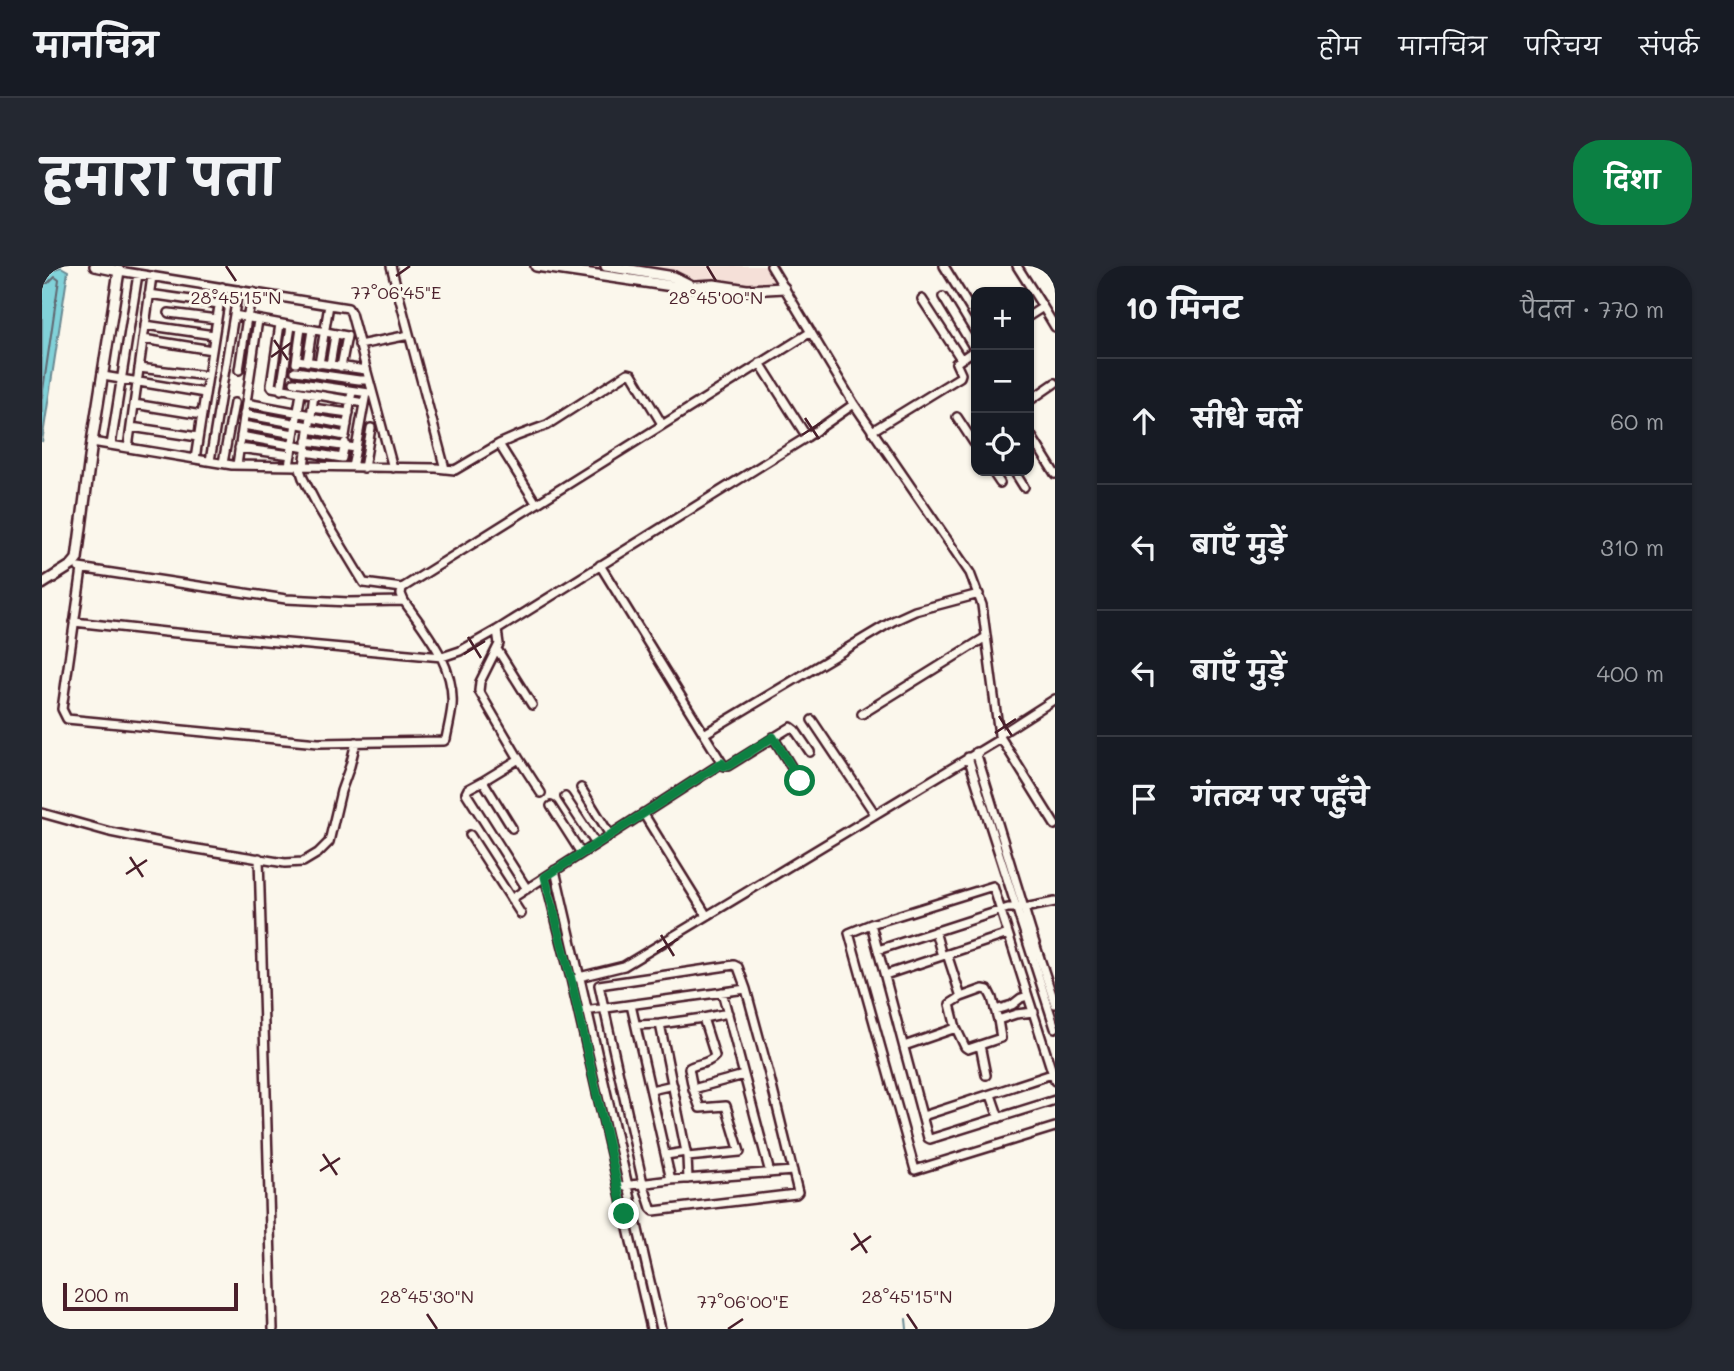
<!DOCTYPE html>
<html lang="hi">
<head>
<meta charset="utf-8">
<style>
	:root { --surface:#171b24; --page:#242831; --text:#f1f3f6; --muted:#9ea1a6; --line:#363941; --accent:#0b8043 }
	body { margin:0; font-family:Mali,"Playpen Sans Deva",sans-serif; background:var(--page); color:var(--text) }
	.controls { position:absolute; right:21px; top:21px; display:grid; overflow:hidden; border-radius:14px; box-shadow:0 2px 5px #0004 }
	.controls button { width:63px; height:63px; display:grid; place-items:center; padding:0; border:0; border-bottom:2px solid var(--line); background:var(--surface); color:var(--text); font:35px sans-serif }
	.scale { position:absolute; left:21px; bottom:18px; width:175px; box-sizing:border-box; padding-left:7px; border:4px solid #4a1f2b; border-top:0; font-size:19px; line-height:24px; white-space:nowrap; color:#4a1f2b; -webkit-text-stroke:5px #fbf7ec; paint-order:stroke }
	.stop { position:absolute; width:21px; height:21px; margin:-16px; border:5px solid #0b8043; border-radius:50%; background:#fff }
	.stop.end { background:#0b8043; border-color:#fff; box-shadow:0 2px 7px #0008 }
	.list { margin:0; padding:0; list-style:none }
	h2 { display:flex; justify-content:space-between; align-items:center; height:91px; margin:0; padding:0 28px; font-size:30px }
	h2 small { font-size:23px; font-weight:400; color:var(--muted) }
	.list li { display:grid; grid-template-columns:46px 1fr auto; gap:21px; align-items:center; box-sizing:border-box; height:126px; padding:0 28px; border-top:2px solid var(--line) }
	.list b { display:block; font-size:26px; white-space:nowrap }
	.list em { font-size:23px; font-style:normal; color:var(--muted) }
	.icon { flex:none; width:38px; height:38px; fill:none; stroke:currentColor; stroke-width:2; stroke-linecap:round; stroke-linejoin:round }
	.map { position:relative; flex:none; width:1013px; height:1063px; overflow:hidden; border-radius:28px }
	header { display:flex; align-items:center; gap:42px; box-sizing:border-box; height:98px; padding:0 35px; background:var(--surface); border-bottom:2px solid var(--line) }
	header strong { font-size:33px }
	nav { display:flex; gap:38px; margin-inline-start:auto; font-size:24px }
	.intro { display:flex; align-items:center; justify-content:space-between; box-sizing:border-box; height:168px; padding:0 42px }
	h1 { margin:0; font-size:49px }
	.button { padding:18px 32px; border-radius:28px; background:var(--accent); color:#fff; font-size:24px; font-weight:700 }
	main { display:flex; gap:42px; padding:0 42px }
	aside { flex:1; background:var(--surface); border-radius:28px; box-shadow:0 2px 5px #0004 }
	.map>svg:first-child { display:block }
</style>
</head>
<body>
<header>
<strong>मानचित्र</strong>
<nav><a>होम</a><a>मानचित्र</a><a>परिचय</a><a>संपर्क</a></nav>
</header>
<div class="intro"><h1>हमारा पता</h1><a class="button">दिशा</a></div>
<main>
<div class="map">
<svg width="1013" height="1063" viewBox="0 0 1013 1063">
	<rect width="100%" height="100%" fill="#fbf7ec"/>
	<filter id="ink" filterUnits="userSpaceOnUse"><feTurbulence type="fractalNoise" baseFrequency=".0143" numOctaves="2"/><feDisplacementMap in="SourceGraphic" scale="14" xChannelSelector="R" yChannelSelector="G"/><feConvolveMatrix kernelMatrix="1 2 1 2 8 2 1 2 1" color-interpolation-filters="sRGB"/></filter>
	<g filter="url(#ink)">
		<path fill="#f5e0d8" d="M 527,0 L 727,0 L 742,22 L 697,26 Z"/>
		<path fill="#81d2d9" stroke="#6b8a93" stroke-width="2" d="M 19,1 L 26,5 L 0,176 L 0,24 L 5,5 Z"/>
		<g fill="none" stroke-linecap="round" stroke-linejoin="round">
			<path stroke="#606771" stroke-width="2" d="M 0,17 L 6,17 L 13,10 L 17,13 L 0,131"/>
			<path stroke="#6b8a93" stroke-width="2" d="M 864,1053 L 865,1063"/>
			<g stroke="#4a1f2b" stroke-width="12">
				<path id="minor" d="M 349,0 L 403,203
					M 729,0 L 812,138 L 928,307 L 940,339 L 957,469 L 1013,559
					M 902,0 L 934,52
					M 975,0 L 1001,41 L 987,50
					M 77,5 L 306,42 L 309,47 L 351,202
					M 107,28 L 177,38
					M 901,31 L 933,84
					M 880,33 L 919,93
					M 1001,41 L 1013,61
					M 127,47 L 175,53
					M 192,49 L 305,70 L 299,101
					M 238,58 L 229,119 L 230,121 L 322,137
					M 103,59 L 172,69
					M 101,73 L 170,84
					M 317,79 L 367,69
					M 255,94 L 324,104
					M 265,96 L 270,64
					M 254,97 L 259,62
					M 277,98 L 287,39
					M 288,99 L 293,69
					M 97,102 L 166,110
					M 197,104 L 205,51 L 211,26
					M 253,105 L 317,114 L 326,114
					M 61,110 L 163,127
					M 252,116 L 327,127
					M 239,124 L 249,60
					M 987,135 L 1013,117
					M 204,137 L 269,149
					M 92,138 L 160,149
					M 270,142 L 307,147
					M 202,148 L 267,160
					M 915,151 L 934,180
					M 269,152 L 305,159
					M 201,159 L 252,168
					M 89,161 L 156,171
					M 267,163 L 303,170 L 310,125
					M 830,165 L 918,111 L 919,108 L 914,97 L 934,83
					M 987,166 L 1013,208
					M 199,170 L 264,182
					M 765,171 L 812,138
					M 265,175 L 314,182 L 324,127
					M 50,176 L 190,199 L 394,202 L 413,204 L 457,178 L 494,237
					M 457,178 L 475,170 L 505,159 L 586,107 L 590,108 L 620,158
					M 69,179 L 96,8
					M 86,182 L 110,10
					M 197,182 L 249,189
					M 264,186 L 300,192 L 303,177
					M 153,193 L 180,21
					M 168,195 L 196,24
					M 181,197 L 192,137
					M 195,199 L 216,54
					M 247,200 L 259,127
					M 257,200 L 261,212 L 276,241 L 322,317 L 360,322
					M 262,200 L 272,129
					M 310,201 L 314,182
					M 322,202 L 329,162
					M 950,205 L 958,217
					M 972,205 L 982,221
					M 37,302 L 244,333 L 307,336 L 362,335
					M 40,303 L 20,443 L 25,453 L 276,477 L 402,475 L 404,473 C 406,462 409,451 410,440 C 413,399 384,366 362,335 L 359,328 L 360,322 L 769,66
					M 32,356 L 123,366 L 400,391 L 418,385 L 455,364
					M 455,383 L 490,439
					M 820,448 L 944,371
					M 770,454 L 833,548
					M 662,468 L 851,355 L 873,345 L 937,328
					M 957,469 L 1013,433
					M 731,471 L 758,515
					M 934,486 L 989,665 L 1013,738
					M 926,491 L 1013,762
					M 477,493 L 499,527
					M 680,497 L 682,500 L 686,500 L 749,461 L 753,464 L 768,486
					M 441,515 L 426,523 L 424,527 L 485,623
					M 539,522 L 568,569
					M 523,531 L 554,578
					M 509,540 L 539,587
					M 0,547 L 68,566 L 143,581 L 243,597 L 261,596 L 276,587 L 287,576 L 299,525 L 308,500 L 314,476
					M 601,547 L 665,650
					M 470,562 L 441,515 L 477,493 L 437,425 L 438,416 L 457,378 L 455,364 L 765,171 L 718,97
					M 428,569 L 479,648
					M 217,592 L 231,1063
					M 513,604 L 619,1063
					M 503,611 L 529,713 L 609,1063
					M 469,633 L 680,497 L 558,299
					M 829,658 L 886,872 L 888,873 L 1013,834
					M 893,665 L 900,690
					M 836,684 L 966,642 L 982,642 L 1013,636
					M 905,688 L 919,731 L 941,723 L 946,724 L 950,732 L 956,754
					M 692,699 L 696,701 L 704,723 L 727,808 L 756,926 L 754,928 L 612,945 L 609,942 L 601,917 L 557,719 Z
					M 843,709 L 966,668
					M 529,713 L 582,700 L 958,473
					M 680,726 L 728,907
					M 589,739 L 629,914
					M 953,744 L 970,739 L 979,732 L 986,730
					M 542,745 L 704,723
					M 661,752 L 686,747
					M 594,759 L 618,758
					M 914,762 L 908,738 L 919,731
					M 938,779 L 944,809
					M 862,780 L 914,762 L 923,781 L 926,783 L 959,772 L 956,754 L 974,748 L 992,746
					M 1013,815 L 951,620 L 829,658 L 807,667 L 873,904 L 1013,861
					M 609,824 L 631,819
					M 949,829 L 957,852
					M 881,850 L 1010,808
					M 644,886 L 645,891 L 698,886 L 684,840 L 658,842 L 651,823
					M 624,889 L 644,886 L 618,758 L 661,752 L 673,790 C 667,798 655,797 647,802 L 651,823 L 702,809
					M 645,891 L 646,913
					M 581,920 L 629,914 L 751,905"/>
			</g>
			<g stroke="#4a1f2b" stroke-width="14">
				<path id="tertiary" d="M 494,0 L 637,21 L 672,19 L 705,24 L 742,22
					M 564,0 L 632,11 L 648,19
					M 0,318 L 30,299 L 35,293 L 50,176 L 77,5 L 53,0"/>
			</g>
			<use href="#minor" stroke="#fbf7ec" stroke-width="7"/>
			<use href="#tertiary" stroke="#fbf7ec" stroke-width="9"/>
		</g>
	</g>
	<g fill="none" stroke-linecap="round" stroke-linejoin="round" filter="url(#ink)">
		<path stroke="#0b8043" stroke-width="9" d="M 582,948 L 529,713 L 503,611 L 680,497 L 682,500 L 686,500 L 731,471 L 758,515"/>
	</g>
	<path fill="none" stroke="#4a1f2b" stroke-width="2.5" d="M 184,0 L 194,15M 665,0 L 674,15M 354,10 L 368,0M 232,74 L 246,94M 229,91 L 249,77M 763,152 L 777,173M 760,169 L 780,156M 426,371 L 439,392M 422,388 L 443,375M 957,450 L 970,470M 953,467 L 974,453M 88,591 L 101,611M 84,608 L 105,594M 619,669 L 632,690M 615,686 L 636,673M 281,888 L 295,909M 278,905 L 298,892M 812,967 L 825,987M 809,984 L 829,970M 385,1048 L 395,1063M 865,1048 L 875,1063M 686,1063 L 701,1053"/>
	<g font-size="18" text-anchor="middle" fill="#4a1f2b" stroke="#fbf7ec" stroke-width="6" stroke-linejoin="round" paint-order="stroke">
		<text x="354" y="33">77°06'45"E</text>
		<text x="194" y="38">28°45'15"N</text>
		<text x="674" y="38">28°45'00"N</text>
		<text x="385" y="1037">28°45'30"N</text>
		<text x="865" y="1037">28°45'15"N</text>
		<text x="701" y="1042">77°06'00"E</text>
	</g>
</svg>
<div class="controls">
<button>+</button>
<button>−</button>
<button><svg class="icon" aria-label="locate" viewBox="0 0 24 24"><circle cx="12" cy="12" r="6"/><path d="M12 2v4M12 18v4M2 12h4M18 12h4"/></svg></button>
</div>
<div class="scale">200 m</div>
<div class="stop" style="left:758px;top:515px"></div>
<div class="stop end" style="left:582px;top:948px"></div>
</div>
<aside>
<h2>10 मिनट<small>पैदल · 770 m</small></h2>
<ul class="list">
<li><svg class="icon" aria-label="ahead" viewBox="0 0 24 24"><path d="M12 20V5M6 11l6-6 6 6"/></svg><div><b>सीधे चलें</b></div><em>60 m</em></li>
<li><svg class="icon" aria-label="left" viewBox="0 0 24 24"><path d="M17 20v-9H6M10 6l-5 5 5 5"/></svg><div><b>बाएँ मुड़ें</b></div><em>310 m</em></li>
<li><svg class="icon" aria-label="left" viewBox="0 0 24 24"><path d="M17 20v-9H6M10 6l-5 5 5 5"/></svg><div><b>बाएँ मुड़ें</b></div><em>400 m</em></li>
<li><svg class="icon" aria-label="arrive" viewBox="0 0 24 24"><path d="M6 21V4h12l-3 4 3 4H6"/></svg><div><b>गंतव्य पर पहुँचे</b></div></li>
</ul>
</aside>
</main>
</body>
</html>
